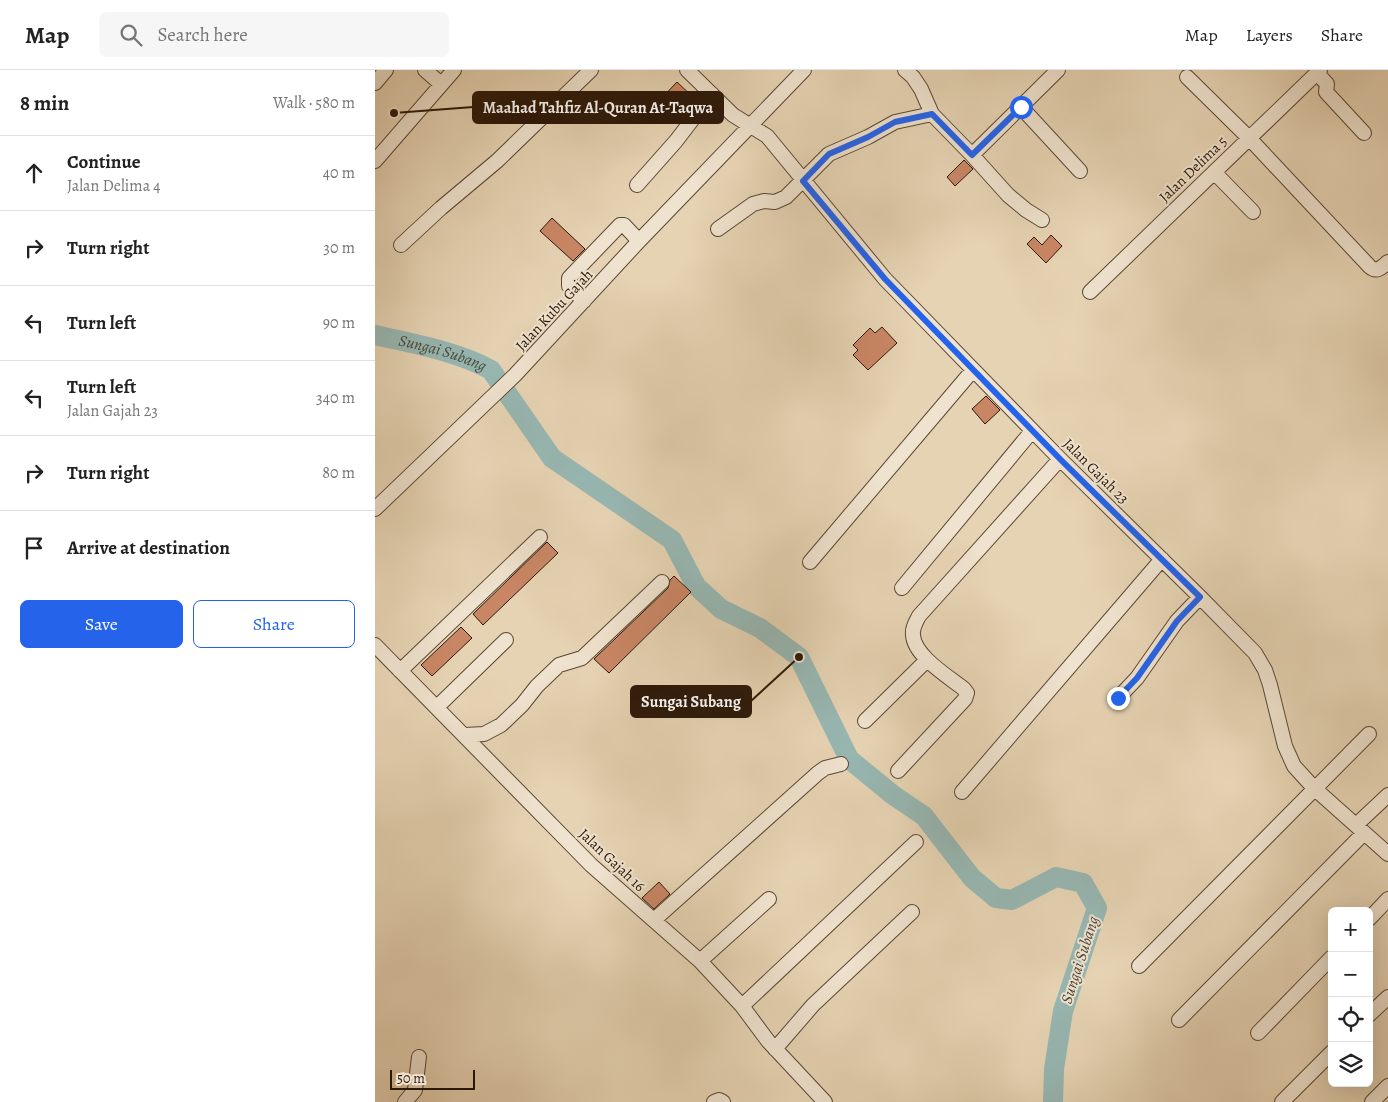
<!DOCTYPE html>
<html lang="en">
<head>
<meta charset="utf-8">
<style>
	:root { --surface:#fff; --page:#f6f6f6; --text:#222; --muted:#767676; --line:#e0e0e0; --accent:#2563eb }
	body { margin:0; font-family:Alegreya,serif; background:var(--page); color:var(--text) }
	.controls { position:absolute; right:15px; bottom:15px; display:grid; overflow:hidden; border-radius:8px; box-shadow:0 5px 20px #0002 }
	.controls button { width:45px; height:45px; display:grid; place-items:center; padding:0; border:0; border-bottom:1px solid var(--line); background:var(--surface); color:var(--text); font:25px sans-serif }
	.scale { position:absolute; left:15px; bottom:12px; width:85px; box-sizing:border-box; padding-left:5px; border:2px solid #2b1809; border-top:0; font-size:14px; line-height:18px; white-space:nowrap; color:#2b1809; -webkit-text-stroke:4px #efe2ce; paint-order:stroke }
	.stop { position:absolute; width:15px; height:15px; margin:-11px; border:4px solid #2563eb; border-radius:50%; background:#fff }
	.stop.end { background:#2563eb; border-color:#fff; box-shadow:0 1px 5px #0008 }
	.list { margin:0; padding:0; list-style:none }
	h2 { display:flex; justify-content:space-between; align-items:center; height:65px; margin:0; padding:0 20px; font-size:21px }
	h2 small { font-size:16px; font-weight:400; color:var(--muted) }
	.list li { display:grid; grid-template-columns:32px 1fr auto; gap:15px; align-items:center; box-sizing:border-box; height:75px; padding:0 20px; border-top:1px solid var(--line) }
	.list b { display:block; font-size:19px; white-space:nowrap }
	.list p { margin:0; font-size:16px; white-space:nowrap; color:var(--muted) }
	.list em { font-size:16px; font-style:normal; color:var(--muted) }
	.actions { display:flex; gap:10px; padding:15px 20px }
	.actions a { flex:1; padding:11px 0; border:1px solid var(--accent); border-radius:8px; text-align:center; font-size:18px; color:var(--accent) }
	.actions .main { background:var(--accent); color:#fff }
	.icon { flex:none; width:28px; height:28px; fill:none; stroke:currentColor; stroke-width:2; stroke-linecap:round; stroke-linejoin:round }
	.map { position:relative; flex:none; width:1013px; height:1032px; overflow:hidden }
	header { display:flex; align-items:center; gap:30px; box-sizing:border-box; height:70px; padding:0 25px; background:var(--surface); border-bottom:1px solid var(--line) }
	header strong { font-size:24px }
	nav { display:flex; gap:28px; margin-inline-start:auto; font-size:18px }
	.search { width:350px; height:45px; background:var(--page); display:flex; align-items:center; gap:12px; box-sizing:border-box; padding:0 18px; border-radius:8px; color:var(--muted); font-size:19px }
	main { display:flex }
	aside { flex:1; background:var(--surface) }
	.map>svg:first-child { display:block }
</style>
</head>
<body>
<header>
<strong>Map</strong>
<div class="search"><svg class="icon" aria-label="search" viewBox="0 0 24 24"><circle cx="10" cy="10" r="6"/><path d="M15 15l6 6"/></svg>Search here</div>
<nav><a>Map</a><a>Layers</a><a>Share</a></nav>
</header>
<main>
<aside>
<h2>8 min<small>Walk · 580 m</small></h2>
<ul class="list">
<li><svg class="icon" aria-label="ahead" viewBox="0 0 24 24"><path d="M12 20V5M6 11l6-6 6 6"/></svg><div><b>Continue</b><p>Jalan Delima 4</p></div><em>40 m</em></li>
<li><svg class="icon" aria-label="right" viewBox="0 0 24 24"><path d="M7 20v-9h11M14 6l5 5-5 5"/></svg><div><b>Turn right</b></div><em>30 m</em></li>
<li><svg class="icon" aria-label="left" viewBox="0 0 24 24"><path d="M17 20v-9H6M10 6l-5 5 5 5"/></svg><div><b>Turn left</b></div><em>90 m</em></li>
<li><svg class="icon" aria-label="left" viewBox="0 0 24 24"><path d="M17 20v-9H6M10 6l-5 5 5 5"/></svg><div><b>Turn left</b><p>Jalan Gajah 23</p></div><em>340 m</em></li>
<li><svg class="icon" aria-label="right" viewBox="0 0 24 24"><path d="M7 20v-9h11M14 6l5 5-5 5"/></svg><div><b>Turn right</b></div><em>80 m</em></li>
<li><svg class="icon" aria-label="arrive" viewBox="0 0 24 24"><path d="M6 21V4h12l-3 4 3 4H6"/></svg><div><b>Arrive at destination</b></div></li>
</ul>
<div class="actions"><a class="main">Save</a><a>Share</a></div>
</aside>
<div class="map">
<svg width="1013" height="1032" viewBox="0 0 1013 1032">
	<rect width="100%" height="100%" fill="#e6d3b3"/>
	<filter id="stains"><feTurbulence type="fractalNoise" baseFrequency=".004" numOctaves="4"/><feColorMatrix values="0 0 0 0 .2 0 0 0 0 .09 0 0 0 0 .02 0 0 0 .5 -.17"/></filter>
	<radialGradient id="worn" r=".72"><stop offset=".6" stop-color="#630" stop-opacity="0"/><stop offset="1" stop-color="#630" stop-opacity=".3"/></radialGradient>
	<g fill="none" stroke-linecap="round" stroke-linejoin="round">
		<path stroke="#97b7b2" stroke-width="20" id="s1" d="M 0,265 C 39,274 81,281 116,300 L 177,388 L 297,470 L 321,516 L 346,539 L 385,558 L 424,587 L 474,689 L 518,725 L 549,746 L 597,808 L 621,828 L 637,830 L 681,807 L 708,813 L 722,838 L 688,941 L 679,999 L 678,1032"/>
	</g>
	<path fill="#c98665" stroke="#2b1809" d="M 302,12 L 319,28 L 299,49 L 282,33 Z
		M 589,90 L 598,99 L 580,116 L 572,107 Z
		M 177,148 L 210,179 L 198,191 L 165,161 Z
		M 676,165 L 687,176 L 671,193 L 652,174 L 659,167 L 667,175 Z
		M 507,257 L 522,273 L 493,300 L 478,285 L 483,280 L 478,275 L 495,258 L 500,263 Z
		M 611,326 L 625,340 L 610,354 L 597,339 Z
		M 172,472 L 183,483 L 108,555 L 98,544 Z
		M 299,506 L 316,522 L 234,603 L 219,589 L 293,518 L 295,510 Z
		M 86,557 L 97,568 L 57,606 L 46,595 Z
		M 284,812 L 295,824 L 279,839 L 267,828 Z"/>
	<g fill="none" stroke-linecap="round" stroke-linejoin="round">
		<g stroke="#5a4734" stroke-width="16">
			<path id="minor" d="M 50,0 L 66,14
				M 312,0 L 358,45 L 392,66 L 510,209 L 685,389 L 825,527 L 880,583 L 890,600 L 895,615 L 910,676 L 919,696 L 939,718 L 1013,784
				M 530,0 L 538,7 L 546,19 L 557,44 L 597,85 L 633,125 L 651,140 L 667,150
				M 942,3 L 952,14 L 951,22 L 989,63
				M 812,7 L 874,68 L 995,197 C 1002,203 1007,197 1013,192
				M 0,13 L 11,0
				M 646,37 L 705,101
				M 597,85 L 683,0
				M 0,91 L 79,0
				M 839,102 L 878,142
				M 262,115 L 301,71 L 337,24
				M 343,159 L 378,134 L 389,131 L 400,132 L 411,127 L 454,84 L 493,67 L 520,52 L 557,44
				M 26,175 L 66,138 L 122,91 L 216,0
				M 715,222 L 945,0
				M 209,231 L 194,216 L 194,208 L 245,155 L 249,155 L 264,171
				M 0,439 L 140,305 L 264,171 L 429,0
				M 435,492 L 598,300
				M 527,518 L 657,361
				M 0,575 L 216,795 L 325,891 L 367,936 L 393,971 L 450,1032
				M 25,601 L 165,467
				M 743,628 L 762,608 L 802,551 L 825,527
				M 62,637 L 131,570
				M 490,651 L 552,590
				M 90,665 L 109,664 L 126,655 L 147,635 L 162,616 L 184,595 L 207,588 L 287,512
				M 523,701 L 590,629 L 592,623 L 589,619 C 574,607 539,586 538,565 C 537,558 541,552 544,546 L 685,389
				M 587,722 L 787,489
				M 981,755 L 1013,725
				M 994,849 L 1013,829
				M 279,850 L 443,703 L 450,698 L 466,694
				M 325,891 L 394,829
				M 764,896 L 994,664
				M 367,936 L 541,772
				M 994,945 L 1013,927
				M 804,950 L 989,763
				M 883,963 L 957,887
				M 400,979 L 438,935 L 537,842
				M 30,1032 L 40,1020 L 44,987
				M 339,1032 L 344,1030 L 348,1032
				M 907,1032 L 957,982
				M 997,1032 L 1013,1016"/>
		</g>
		<use href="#minor" stroke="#efe2ce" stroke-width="14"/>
	</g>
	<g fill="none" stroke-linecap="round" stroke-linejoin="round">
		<path stroke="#2563eb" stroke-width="6" d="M 646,37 L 597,85 L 557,44 L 520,52 L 493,67 L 454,84 L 428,111 L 510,209 L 685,389 L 825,527 L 802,551 L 762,608 L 743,628"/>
	</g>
	<g text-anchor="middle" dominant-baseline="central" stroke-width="4" stroke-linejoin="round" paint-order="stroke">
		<g font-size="15" fill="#2b1809" stroke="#efe2ce">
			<text transform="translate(818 99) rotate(-44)">Jalan Delima 5</text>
			<text transform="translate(179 240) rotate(-47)">Jalan Kubu Gajah</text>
			<text transform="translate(721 401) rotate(45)">Jalan Gajah 23</text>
			<text transform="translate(237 790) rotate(43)">Jalan Gajah 16</text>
		</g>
		<g font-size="16" font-style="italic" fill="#4b483c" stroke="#efe2ce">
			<text stroke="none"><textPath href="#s1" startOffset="70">Sungai Subang</textPath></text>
			<text transform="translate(705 890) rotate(-72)">Sungai Subang</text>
		</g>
	</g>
	<path fill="none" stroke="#2b1809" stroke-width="2" d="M19 43L98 37M424 587L376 631"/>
	<g fill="#2b1809" stroke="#efe2ce" stroke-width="2">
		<circle cx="19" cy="43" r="5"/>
		<circle cx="424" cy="587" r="5"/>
	</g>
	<g fill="#2b1809" stroke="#2b1809" stroke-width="2">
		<rect x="98" y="22" width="250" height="31" rx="5"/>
		<rect x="256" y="616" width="120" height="31" rx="5"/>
	</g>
	<g font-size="16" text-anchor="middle" font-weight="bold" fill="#fff">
		<text x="223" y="43">Maahad Tahfiz Al-Quran At-Taqwa</text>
		<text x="316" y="637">Sungai Subang</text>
	</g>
	<rect width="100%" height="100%" filter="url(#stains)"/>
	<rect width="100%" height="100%" fill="url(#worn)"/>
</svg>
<div class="controls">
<button>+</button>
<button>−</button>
<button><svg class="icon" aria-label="locate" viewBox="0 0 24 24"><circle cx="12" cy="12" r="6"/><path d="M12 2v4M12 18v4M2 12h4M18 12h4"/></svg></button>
<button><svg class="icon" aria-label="layers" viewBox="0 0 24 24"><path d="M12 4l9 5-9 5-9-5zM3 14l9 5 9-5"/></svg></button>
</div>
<div class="scale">50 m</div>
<div class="stop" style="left:646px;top:37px"></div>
<div class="stop end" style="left:743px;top:628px"></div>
</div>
</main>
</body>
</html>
